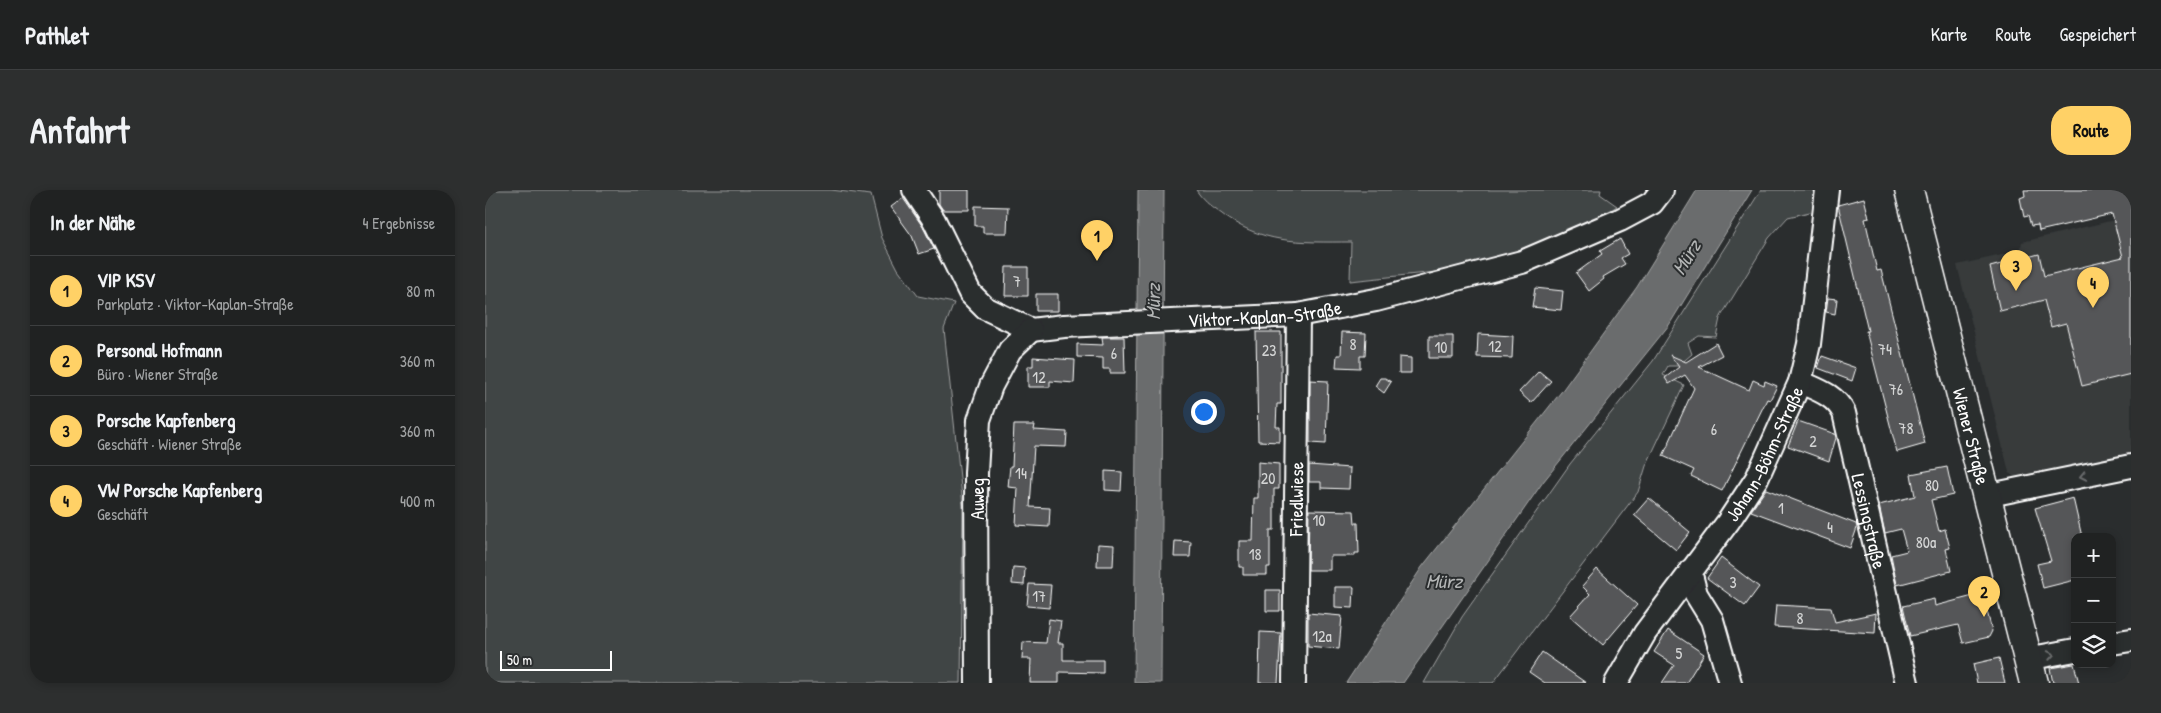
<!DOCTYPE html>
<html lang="de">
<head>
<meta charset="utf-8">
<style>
	:root { --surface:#202222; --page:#2d2f2f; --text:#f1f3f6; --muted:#a2a4a5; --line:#3d3f40; --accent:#ffd166 }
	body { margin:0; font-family:"Patrick Hand",sans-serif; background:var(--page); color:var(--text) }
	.controls { position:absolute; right:15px; bottom:15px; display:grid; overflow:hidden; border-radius:10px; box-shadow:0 2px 8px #0003 }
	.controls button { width:45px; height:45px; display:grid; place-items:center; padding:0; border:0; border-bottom:1px solid var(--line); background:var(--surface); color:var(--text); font:25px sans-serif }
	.scale { position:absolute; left:15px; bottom:12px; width:112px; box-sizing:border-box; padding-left:5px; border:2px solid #fff; border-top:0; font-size:14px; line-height:18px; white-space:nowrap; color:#fff; -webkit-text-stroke:4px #2a2d2e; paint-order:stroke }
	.you { position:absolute; left:718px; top:221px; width:18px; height:18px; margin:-12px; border:4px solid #fff; border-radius:50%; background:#1a73e8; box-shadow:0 0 0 8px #1a73e833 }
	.badge { display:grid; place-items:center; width:32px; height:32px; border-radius:50%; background:var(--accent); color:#111; font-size:16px; font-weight:700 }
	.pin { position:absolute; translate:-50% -41px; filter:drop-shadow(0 1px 2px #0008) }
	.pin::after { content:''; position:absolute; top:26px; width:18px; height:15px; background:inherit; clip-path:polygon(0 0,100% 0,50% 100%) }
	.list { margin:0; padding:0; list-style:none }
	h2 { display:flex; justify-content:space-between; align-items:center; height:65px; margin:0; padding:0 20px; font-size:21px }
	h2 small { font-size:16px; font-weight:400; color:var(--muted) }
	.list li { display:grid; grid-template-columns:32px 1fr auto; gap:15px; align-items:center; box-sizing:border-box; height:70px; padding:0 20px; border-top:1px solid var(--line) }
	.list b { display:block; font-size:19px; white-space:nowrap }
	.list p { margin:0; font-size:16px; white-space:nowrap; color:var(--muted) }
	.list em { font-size:16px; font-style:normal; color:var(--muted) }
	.icon { flex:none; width:28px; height:28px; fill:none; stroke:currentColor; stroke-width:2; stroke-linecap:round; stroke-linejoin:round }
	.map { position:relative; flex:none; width:1646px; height:493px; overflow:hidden; border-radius:20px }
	header { display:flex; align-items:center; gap:30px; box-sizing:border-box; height:70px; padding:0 25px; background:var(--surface); border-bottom:1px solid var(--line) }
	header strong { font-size:24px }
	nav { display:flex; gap:28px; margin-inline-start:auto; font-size:18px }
	.intro { display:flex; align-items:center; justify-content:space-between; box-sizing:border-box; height:120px; padding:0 30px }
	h1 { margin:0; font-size:35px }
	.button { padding:12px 22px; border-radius:20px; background:var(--accent); color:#111; font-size:18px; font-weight:700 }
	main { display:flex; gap:30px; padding:0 30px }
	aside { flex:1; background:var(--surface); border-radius:20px; box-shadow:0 2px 8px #0003 }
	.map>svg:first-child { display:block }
</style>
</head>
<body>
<header>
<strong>Pathlet</strong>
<nav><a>Karte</a><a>Route</a><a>Gespeichert</a></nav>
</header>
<div class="intro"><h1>Anfahrt</h1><a class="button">Route</a></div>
<main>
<aside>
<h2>In der Nähe<small>4 Ergebnisse</small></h2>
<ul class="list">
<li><span class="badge">1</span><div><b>VIP KSV</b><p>Parkplatz · Viktor-Kaplan-Straße</p></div><em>80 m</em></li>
<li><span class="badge">2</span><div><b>Personal Hofmann</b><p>Büro · Wiener Straße</p></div><em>360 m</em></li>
<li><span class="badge">3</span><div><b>Porsche Kapfenberg</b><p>Geschäft · Wiener Straße</p></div><em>360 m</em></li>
<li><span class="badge">4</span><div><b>VW Porsche Kapfenberg</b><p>Geschäft</p></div><em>400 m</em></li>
</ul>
</aside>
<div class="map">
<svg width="1646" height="493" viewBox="0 0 1646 493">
	<rect width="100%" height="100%" fill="#2a2d2e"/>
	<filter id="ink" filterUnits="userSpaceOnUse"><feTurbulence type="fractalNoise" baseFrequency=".02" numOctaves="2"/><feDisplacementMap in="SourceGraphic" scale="10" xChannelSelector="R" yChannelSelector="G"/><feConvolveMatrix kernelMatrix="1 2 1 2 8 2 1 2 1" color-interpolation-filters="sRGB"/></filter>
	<g filter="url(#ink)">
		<path fill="#373a3b" d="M 1646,26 L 1646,266 L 1534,292 L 1524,282 L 1472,75 L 1535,61 L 1537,52 Z"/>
		<path fill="#414445" stroke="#a0a2a2" d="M 0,0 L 346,0 L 386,5 L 397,48 L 413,79 L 433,106 L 469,113 L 459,139 L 478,316 L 476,493 L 0,493 Z
			M 711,0 L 1116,0 L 1115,4 L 1132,16 L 1114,28 L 1056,53 L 989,78 L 865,91 L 866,52 C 814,52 776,55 733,21 C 724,15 717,9 711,0 Z
			M 1276,0 L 1330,0 L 1329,21 L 1303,27 L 1284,48 L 1235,128 L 1231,147 L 1214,146 L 1203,153 L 1207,164 L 1193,176 L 1183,176 L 1178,185 L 1199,195 L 1161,276 L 1153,302 L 1008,493 L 939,493 L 977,427 L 1085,274 L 1168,171 Z"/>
		<path fill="#6a6c6d" stroke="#a6a7a7" d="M 653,0 L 679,0 L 676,493 L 649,493 Z
			M 1212,0 L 1267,0 L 1184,135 L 1058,292 L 918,493 L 861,493 L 937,377 L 1076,202 L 1152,97 Z"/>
		<path fill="#555758" stroke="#fff" d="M 454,0 L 484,0 L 484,20 L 458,20 L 454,14 Z
			M 1539,0 L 1646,0 L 1646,184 L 1597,196 L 1581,133 L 1566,137 L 1559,110 L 1515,121 L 1505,77 L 1554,64 L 1559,86 L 1638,67 L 1627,24 L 1554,41 L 1553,35 L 1546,36 L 1543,26 L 1539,27 L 1535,8 L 1540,6 Z
			M 418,8 L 438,37 L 449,59 L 434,64 L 427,46 L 406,17 Z
			M 1379,8 L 1384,28 L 1380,29 L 1392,81 L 1396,80 L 1440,254 L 1412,262 L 1381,141 L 1383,141 L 1353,15 Z
			M 490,16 L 523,17 L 522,43 L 498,43 L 498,36 L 490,36 Z
			M 1135,49 L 1143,64 L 1136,68 L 1140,74 L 1118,87 L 1119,89 L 1104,101 L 1091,83 L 1117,64 L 1115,61 Z
			M 521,77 L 543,77 L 543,106 L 520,106 Z
			M 1050,98 L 1078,101 L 1076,120 L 1047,117 Z
			M 551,104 L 573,104 L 573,121 L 551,121 Z
			M 1343,108 L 1352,109 L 1350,124 L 1341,122 Z
			M 771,142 L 796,142 L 796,214 L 792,214 L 791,237 L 795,237 L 795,252 L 773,251 Z
			M 857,142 L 881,143 L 880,166 L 875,166 L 875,178 L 851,177 L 852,165 L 856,165 Z
			M 993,144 L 1028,146 L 1027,168 L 992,167 Z
			M 944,146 L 968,146 L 968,168 L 944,168 Z
			M 617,147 L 639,147 L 640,183 L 625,183 L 625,179 L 618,179 L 618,168 L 592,167 L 592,154 L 618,155 Z
			M 1231,153 L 1237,165 L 1214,177 L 1264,200 L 1268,190 L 1279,195 L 1280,191 L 1292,196 L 1285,210 L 1282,209 L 1237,301 L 1206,286 L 1209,280 L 1178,266 L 1209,198 L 1200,185 L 1184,194 L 1180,188 L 1194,177 L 1185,165 L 1201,172 Z
			M 1337,166 L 1371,178 L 1367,191 L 1333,178 Z
			M 548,167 L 590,170 L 589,193 L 565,191 L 565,197 L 543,197 L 543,176 L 548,176 Z
			M 914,167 L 926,168 L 926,183 L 914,183 Z
			M 1054,181 L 1066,191 L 1046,213 L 1034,202 Z
			M 895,188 L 900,188 L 906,192 L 899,203 L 890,196 Z
			M 825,190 L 843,191 L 841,254 L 825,253 Z
			M 1313,231 L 1350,244 L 1351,248 L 1344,271 L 1303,256 Z
			M 529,235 L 550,235 L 549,240 L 582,242 L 581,257 L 549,256 L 545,317 L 565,318 L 564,337 L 531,335 L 533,298 L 523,297 L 525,276 L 527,276 Z
			M 773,272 L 794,274 L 794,299 L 789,299 L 789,340 L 785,340 L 785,377 L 782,377 L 782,385 L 758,385 L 758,377 L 754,377 L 754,351 L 768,351 L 769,308 L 773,308 Z
			M 824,275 L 865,278 L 864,299 L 836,298 L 836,292 L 824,292 Z
			M 1462,277 L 1468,305 L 1446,310 L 1454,341 L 1460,339 L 1465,358 L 1461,359 L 1466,381 L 1412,395 L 1406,365 L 1422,361 L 1416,339 L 1400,343 L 1394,315 L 1430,306 L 1426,284 Z
			M 620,281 L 637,282 L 636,301 L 620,300 Z
			M 1281,299 L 1371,334 L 1372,338 L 1365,358 L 1266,321 Z
			M 1164,308 L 1205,342 L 1191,360 L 1149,325 Z
			M 1588,308 L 1597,347 L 1590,347 L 1590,390 L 1558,398 L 1552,374 L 1566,371 L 1550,318 Z
			M 824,320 L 869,321 L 870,333 L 873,333 L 874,363 L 870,363 L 870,366 L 845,366 L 845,380 L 823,380 Z
			M 690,351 L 706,352 L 705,367 L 689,367 Z
			M 613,354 L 629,355 L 628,376 L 612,376 Z
			M 1236,368 L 1274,397 L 1260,416 L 1222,388 Z
			M 528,377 L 540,378 L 539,395 L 527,394 Z
			M 1112,379 L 1152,415 L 1118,455 L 1085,426 L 1105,404 L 1097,396 Z
			M 544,394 L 566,395 L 564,418 L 542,416 Z
			M 850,397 L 869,397 L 868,418 L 850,417 Z
			M 781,400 L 795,400 L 795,421 L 781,421 Z
			M 1492,405 L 1499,409 L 1507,441 L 1504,447 L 1478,453 L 1473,435 L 1425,446 L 1418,416 L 1449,409 L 1450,416 Z
			M 1291,415 L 1346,418 L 1350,432 L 1391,423 L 1390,443 L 1289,437 Z
			M 823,423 L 857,426 L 854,459 L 823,456 Z
			M 564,429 L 576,431 L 573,453 L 578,453 L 578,470 L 618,470 L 618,483 L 574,482 L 574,493 L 545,493 L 546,469 L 537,469 L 538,452 L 561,453 Z
			M 1183,440 L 1219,464 L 1201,493 L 1177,493 L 1189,475 L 1169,462 Z
			M 775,442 L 796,443 L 793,493 L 774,493 Z
			M 1057,462 L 1101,493 L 1060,493 L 1044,482 Z
			M 1514,468 L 1520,493 L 1492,493 L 1488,474 Z
			M 1589,474 L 1594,493 L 1568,493 L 1565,478 Z"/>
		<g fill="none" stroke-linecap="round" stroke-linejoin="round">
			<g stroke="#fff" stroke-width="26">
				<g id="minor">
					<path id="s1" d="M 429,0 L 449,30 L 485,103 L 500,118 L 546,140 L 579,136 L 813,125 L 891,110 L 1037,72 L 1135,30 L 1167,13 L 1177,0"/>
					<path id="s2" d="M 1315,192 C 1333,200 1350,205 1359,223 L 1422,493"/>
					<path d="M 1500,306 L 1646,276"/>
					<path d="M 1205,381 L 1211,404 L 1227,430 L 1245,493"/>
					<path d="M 1627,453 L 1646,450"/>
					<path d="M 1542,469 L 1590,460"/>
					<path d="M 492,493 L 491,283 L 494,230 L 506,196 L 525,160 L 546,140"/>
					<path id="s3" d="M 809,493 L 813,125"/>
					<path id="s4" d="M 1131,493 L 1160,443 L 1243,332 L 1272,288 L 1315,192 L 1324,154 L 1342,0"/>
				</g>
			</g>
			<g stroke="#fff" stroke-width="31">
				<g id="major">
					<path id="s5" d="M 1424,0 L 1549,493"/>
				</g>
			</g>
			<use href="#minor" stroke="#2a2d2e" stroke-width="22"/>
			<use href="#major" stroke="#2a2d2e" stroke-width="28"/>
		</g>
		<defs><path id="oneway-chevron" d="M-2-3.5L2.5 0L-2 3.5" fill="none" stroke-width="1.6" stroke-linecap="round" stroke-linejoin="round" transform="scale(1.25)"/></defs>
		<g stroke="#6a6c6d">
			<use href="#oneway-chevron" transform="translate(1598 286) rotate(168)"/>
			<use href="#oneway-chevron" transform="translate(1566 465) rotate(-10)"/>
		</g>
	</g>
	<g text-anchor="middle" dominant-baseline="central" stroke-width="4" stroke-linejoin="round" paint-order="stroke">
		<g font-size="16" fill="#d4d5d5">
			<text x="532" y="91">7</text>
			<text x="868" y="154">8</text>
			<text x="1010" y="156">12</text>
			<text x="956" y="157">10</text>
			<text x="1400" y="159">74</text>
			<text x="784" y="160">23</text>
			<text x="629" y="163">6</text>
			<text x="554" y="187">12</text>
			<text x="1411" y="199">76</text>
			<text x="1421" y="238">78</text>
			<text x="1229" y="239">6</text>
			<text x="1328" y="251">2</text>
			<text x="536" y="283">14</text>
			<text x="783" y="288">20</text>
			<text x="1447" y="295">80</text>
			<text x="1296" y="318">1</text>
			<text x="834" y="330">10</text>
			<text x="1345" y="337">4</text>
			<text x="1441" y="352">80a</text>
			<text x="770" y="364">18</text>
			<text x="1248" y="392">3</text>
			<text x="554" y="406">17</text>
			<text x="1315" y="428">8</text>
			<text x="837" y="446">12a</text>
			<text x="1194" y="463">5</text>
		</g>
		<g font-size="19" fill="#fff" stroke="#2a2d2e">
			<text stroke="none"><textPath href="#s1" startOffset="424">Viktor-Kaplan-Straße</textPath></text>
			<text stroke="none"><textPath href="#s5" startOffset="254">Wiener Straße</textPath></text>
			<text stroke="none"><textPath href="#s4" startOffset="274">Johann-Böhm-Straße</textPath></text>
			<text transform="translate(492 309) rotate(-90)">Auweg</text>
			<text stroke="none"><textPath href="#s3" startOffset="184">Friedlwiese</textPath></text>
			<text stroke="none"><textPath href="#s2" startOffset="166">Lessingstraße</textPath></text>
		</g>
		<g font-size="20" font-style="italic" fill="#b4b6b6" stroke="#2a2d2e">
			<text transform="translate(1201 67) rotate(-59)">Mürz</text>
			<text transform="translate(667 112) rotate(-90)">Mürz</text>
			<text x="959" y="390">Mürz</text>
		</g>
	</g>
</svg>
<div class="controls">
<button>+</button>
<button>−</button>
<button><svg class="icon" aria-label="layers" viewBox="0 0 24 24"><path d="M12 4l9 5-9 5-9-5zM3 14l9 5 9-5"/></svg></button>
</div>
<div class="scale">50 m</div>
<div class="you"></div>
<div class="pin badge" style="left:612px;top:71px">1</div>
<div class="pin badge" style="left:1499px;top:427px">2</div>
<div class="pin badge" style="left:1531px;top:101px">3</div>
<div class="pin badge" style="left:1608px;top:118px">4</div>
</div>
</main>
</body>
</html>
